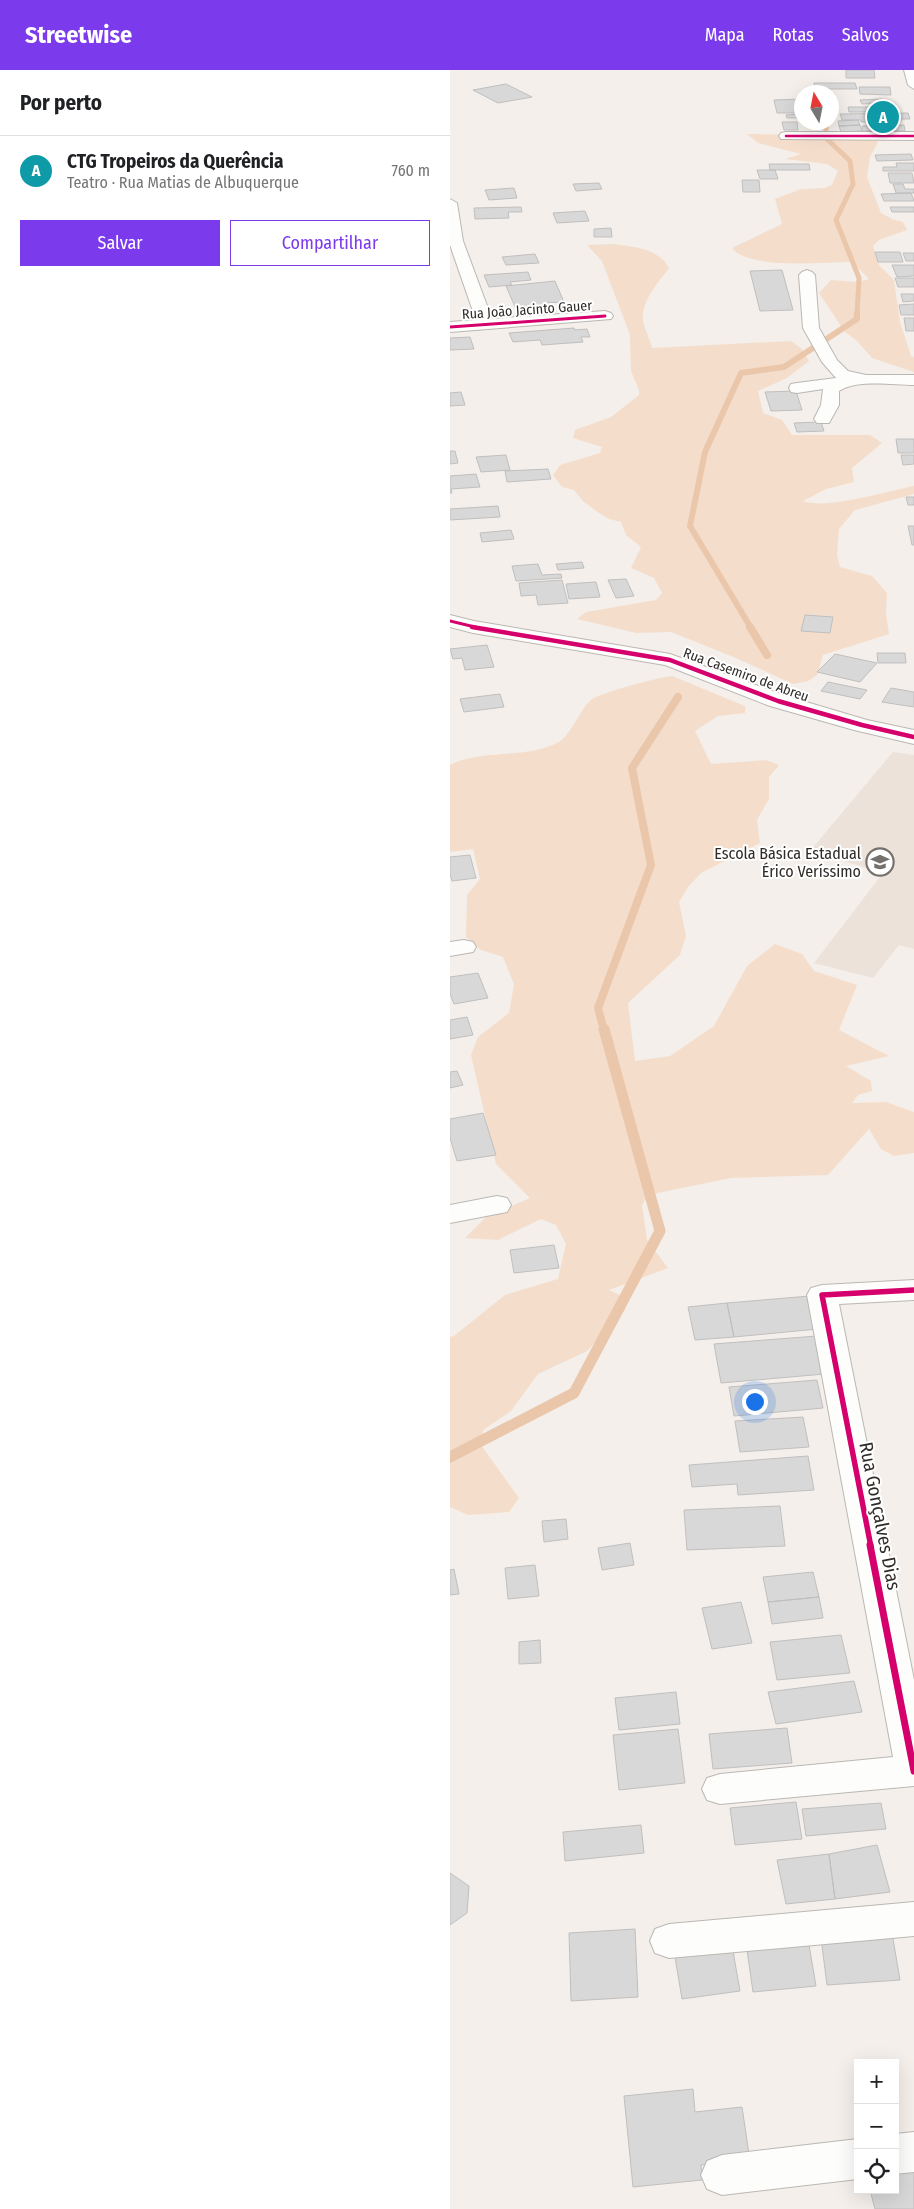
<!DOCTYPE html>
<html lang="pt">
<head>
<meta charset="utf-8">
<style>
	:root { --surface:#fff; --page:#f6f6f6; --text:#202124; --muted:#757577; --line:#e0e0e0; --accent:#7c3aed }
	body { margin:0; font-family:"Fira Sans Condensed",sans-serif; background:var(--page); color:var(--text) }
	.controls { position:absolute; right:15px; bottom:15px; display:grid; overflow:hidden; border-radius:0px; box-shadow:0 5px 20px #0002 }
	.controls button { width:45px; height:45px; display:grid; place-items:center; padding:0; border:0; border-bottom:1px solid var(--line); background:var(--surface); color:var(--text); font:25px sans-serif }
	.compass { position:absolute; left:344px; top:15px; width:45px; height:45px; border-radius:50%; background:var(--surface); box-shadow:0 5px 20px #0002; rotate:350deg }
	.you { position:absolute; left:304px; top:1331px; width:18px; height:18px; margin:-12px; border:4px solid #fff; border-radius:50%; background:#1a73e8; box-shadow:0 0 0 8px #1a73e833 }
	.badge { display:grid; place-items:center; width:32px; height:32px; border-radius:50%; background:var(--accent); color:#fff; font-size:16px; font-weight:700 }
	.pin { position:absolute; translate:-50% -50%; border:2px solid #fff; box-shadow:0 1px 5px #0006 }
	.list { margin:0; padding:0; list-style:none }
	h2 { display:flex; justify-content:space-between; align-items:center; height:65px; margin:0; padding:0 20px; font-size:21px }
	h2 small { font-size:16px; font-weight:400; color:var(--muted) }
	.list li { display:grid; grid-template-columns:32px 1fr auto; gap:15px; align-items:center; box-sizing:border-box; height:70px; padding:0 20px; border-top:1px solid var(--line) }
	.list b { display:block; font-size:19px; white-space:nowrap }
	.list p { margin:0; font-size:16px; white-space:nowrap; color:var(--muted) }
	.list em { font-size:16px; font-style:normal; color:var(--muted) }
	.actions { display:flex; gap:10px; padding:15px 20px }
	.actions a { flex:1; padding:11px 0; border:1px solid var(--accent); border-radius:0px; text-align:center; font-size:18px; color:var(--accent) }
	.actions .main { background:var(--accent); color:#fff }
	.icon { flex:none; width:28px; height:28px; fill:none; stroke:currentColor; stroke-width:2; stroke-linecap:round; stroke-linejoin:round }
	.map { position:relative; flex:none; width:464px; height:2139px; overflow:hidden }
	header { display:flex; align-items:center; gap:30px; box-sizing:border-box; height:70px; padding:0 25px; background:var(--accent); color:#fff }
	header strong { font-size:24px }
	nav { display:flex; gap:28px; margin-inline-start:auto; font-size:18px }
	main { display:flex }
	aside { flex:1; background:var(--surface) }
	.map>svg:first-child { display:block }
</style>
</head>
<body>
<header>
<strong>Streetwise</strong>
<nav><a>Mapa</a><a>Rotas</a><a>Salvos</a></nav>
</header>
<main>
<aside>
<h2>Por perto<small></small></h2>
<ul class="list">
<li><span class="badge" style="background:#0f9aa8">A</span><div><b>CTG Tropeiros da Querência</b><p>Teatro · Rua Matias de Albuquerque</p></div><em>760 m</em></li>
</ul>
<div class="actions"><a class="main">Salvar</a><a>Compartilhar</a></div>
</aside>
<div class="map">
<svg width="464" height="2139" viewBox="0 0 464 2139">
	<rect width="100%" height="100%" fill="#f4efea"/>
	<path fill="#ede2d9" d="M 443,682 L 464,685 L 464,879 L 449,875 L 423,908 L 364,893 L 433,803 L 360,781 Z"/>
	<path fill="#f4decb" d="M 297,64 L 396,66 L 425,69 L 428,72 L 420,87 L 417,107 L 431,143 L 442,149 L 453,152 L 457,160 L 429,170 L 423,176 L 429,195 L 444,210 L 450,252 L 461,286 L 464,287 L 464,302 L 422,288 L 406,270 L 395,262 L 369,223 L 381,210 L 408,212 L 419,209 L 402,192 C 375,192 299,200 282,178 L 332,154 L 325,129 L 351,119 L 375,118 L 382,115 L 388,101 L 377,94 L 335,89 L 351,84 L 308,73 Z
		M 163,174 C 184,177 208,178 219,198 C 207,214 188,235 194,255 C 197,264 200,270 202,278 L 341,271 L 352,279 L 359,291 L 337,308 L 308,321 L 313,343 L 332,350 L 342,365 L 420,365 L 432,373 L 402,398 L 404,412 L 376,419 L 353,431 C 375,440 438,421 464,416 L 464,424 L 405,440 L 389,459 L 387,485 L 390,497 L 422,506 L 437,523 L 436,544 L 439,564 L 373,585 L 367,605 L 358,611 L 343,614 L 286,588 L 221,562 L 186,563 L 127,549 L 136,542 L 206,530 L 212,523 L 204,508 L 181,498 L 191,477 L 176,465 L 171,452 L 159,449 L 146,441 L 133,431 L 124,420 L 112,417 L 103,405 L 110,395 L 150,383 L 152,377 L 123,368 L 125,360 L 161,347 L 189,325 L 189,320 L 181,301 L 180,265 L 152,191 L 137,175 Z
		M 222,606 L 295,636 L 295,643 L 268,646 L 245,661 L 261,694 L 316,690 L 329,695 L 319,707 L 319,729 L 307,750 L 310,773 L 251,803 L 238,817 L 229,832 L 236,866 L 230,885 L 178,933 L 185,991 L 220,986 L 264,956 L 297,896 L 325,874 L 352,884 L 364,901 L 407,915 L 389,960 L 439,986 L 396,996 L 421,1011 L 422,1021 L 408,1025 L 402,1033 L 436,1032 L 464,1042 L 464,1083 L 444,1086 L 431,1079 L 419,1059 L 378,1105 L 281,1108 L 198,1125 L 192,1135 L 197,1170 L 218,1198 L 159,1220 L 174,1227 L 175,1240 L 137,1281 L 88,1304 L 61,1341 L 33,1360 L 31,1375 L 69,1428 L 59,1442 L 18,1445 L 0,1437 L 0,1267 L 4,1266 L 55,1225 L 108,1209 L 116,1174 L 106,1155 L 91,1149 L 48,1170 L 15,1168 L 36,1147 L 80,1128 L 46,1094 L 21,985 L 28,967 L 59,943 L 64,914 L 53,887 L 31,880 L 16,867 L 17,825 L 30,809 L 23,779 L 0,782 L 0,695 C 33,678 75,690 109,672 C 121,665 130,639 141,630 C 149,623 210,607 222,606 Z"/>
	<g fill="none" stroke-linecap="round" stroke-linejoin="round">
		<path stroke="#eac7aa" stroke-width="5" d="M 382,25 L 382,28
			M 377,52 L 375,67 L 400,91 L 403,114 L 386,150 L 409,208 L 407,245"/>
		<path stroke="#eac7aa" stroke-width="6" d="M 301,558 L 240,456 L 255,382 L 291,303 L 334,297 L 407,249 L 407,243"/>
		<path stroke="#eac7aa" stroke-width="8" d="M 300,557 L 317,585
			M 154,960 L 148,938 L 201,795 L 182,698 L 228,627"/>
		<path stroke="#eac7aa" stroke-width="11" d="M 0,1387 L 124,1323 L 210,1161 L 154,959"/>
	</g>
	<path fill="#d9d8d8" stroke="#c0bfbf" d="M 396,0 L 424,0 L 425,8 L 396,8 Z
		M 364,13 L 405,13 L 407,19 L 365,19 Z
		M 56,14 L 82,27 L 48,33 L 23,20 Z
		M 409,17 L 440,17 L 441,25 L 410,24 Z
		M 352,29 L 352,43 L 327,43 L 324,30 Z
		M 432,29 L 434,33 L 412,34 L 410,30 Z
		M 398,37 L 427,37 L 429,42 L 399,42 Z
		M 458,43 L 460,49 L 451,49 L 451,51 L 411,52 L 411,50 L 392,50 L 390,44 Z
		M 352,44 L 352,48 L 337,48 L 336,45 Z
		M 408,50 L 410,55 L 389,56 L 388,51 Z
		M 332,52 L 347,52 L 348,60 L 334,60 Z
		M 410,55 L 412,61 L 391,62 L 389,56 Z
		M 454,55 L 455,61 L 413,61 L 412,56 Z
		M 461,84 L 463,90 L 427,91 L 425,85 Z
		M 446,93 L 464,93 L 464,101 L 433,101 L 433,97 L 447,97 Z
		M 319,94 L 359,94 L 360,100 L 320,100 Z
		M 307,100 L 325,100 L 328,109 L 310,109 Z
		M 438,103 L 462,103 L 464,113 L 440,113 Z
		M 292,110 L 309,110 L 310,122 L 293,122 Z
		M 149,113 L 152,119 L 126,121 L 123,114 Z
		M 443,114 L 453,114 L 455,119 L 464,119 L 464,123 L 446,123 Z
		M 64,118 L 67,128 L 39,130 L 35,120 Z
		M 461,123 L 464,131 L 434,131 L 431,124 Z
		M 71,137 L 72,142 L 58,142 L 59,148 L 25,149 L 24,138 Z
		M 440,137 L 464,137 L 464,142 L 442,142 Z
		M 135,141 L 139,151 L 107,153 L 103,143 Z
		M 161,158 L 162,167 L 144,167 L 144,159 Z
		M 425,182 L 450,182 L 453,192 L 428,192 Z
		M 453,183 L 464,183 L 464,191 L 456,191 Z
		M 85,184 L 89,193 L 56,195 L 52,187 Z
		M 442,195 L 464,195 L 464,206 L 447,207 Z
		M 332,200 L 343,240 L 310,241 L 300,201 Z
		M 78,202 L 81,210 L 60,212 L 62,215 L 39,217 L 34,205 Z
		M 445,208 L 464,208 L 464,217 L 448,217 Z
		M 105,211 L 114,232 L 93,233 L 93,235 L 65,237 L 56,216 Z
		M 451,224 L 464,224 L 464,231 L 453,232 Z
		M 464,234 L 464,245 L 451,245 L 449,235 Z
		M 454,248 L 464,248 L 464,261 L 456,261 Z
		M 124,258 L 125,260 L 137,259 L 140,267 L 131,267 L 133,272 L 92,275 L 90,270 L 63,272 L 59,263 Z
		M 20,267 L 24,279 L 0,280 L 0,268 Z
		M 346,321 L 352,340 L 321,341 L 315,322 Z
		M 11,322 L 15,335 L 0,336 L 0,323 Z
		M 371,352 L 374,361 L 347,362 L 344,353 Z
		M 446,369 L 464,369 L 464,383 L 448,383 Z
		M 0,381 L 5,381 L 8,393 L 0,394 Z
		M 56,385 L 60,400 L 31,402 L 26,387 Z
		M 451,385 L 464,385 L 464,394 L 453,395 Z
		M 98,399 L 101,409 L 57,412 L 55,401 Z
		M 26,404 L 30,417 L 1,419 L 2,423 L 0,423 L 0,406 Z
		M 456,427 L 464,427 L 464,435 L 458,435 Z
		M 48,436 L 50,447 L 0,450 L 0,439 Z
		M 458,456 L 464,456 L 464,475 L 462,475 Z
		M 61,460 L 64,469 L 32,472 L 30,463 Z
		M 132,492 L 134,498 L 108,500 L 106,494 Z
		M 88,494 L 92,505 L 111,504 L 112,508 L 66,511 L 62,496 Z
		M 176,509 L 184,526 L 166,528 L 158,510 Z
		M 112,510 L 118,533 L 88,535 L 86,525 L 71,526 L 69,513 Z
		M 146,512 L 150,527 L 119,529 L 116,514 Z
		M 355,545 L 383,547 L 380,563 L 351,561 Z
		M 37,575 L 44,597 L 15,600 L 12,588 L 3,589 L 0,579 Z
		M 427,583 L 455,583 L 456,593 L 428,593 Z
		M 385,584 L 427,593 L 410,612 L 367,602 Z
		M 378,612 L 417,620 L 410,629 L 371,621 Z
		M 441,618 L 464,622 L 464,637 L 432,632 Z
		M 50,624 L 54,637 L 14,642 L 10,629 Z
		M 20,785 L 26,808 L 2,811 L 0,804 L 0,787 Z
		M 28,903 L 38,928 L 4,934 L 0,924 L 0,907 Z
		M 17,947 L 23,965 L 0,969 L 0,950 Z
		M 7,1001 L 13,1015 L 0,1018 L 0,1002 Z
		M 33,1043 L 46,1085 L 7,1091 L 0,1068 L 0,1049 Z
		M 104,1175 L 109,1198 L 64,1203 L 60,1180 Z
		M 360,1226 L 368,1259 L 284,1267 L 277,1233 Z
		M 277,1233 L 284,1267 L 245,1270 L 238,1237 Z
		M 367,1266 L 375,1304 L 271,1313 L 264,1274 Z
		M 367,1310 L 373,1338 L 284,1346 L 279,1317 Z
		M 353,1347 L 359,1377 L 290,1382 L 285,1351 Z
		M 358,1386 L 364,1420 L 288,1425 L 287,1414 L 242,1417 L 239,1395 Z
		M 330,1436 L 335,1476 L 237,1480 L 234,1440 Z
		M 116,1449 L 118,1469 L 94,1472 L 92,1451 Z
		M 180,1473 L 184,1495 L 152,1500 L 148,1478 Z
		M 85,1495 L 89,1526 L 58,1529 L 55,1498 Z
		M 4,1499 L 9,1524 L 0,1525 L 0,1500 Z
		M 363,1502 L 369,1527 L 318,1532 L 313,1507 Z
		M 369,1527 L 373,1548 L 322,1554 L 318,1532 Z
		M 291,1532 L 302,1573 L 262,1579 L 252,1538 Z
		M 391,1565 L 400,1603 L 327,1610 L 320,1572 Z
		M 90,1570 L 91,1593 L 69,1594 L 69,1572 Z
		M 404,1611 L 412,1642 L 326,1654 L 318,1622 Z
		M 226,1622 L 230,1654 L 169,1660 L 165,1628 Z
		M 337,1658 L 342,1693 L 263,1699 L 259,1664 Z
		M 228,1659 L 235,1713 L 169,1720 L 163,1665 Z
		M 346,1732 L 352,1769 L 285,1775 L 280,1738 Z
		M 431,1733 L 436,1759 L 356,1766 L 352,1739 Z
		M 191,1755 L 194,1783 L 115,1791 L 113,1762 Z
		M 427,1775 L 440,1822 L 385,1829 L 379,1784 Z
		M 379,1784 L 385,1829 L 336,1834 L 327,1790 Z
		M 0,1803 L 19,1816 L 17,1843 L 0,1855 Z
		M 185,1859 L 188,1927 L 121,1931 L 119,1863 Z
		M 442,1863 L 450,1910 L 377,1915 L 371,1868 Z
		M 359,1875 L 366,1916 L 303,1922 L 297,1880 Z
		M 283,1881 L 290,1921 L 232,1929 L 225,1887 Z
		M 243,2019 L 245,2042 L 292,2037 L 300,2091 L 251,2095 L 252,2110 L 183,2117 L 174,2026 Z
		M 464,2100 L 464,2139 L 425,2139 L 420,2120 L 445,2120 L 445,2103 Z"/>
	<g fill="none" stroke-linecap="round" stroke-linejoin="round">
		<g stroke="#bbb7b3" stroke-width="2">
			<path id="minor" d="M 454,0 L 464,0 L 464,19 L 458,15 Z
				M 336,62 L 464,62 L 464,70 L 331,69 L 329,66 L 331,63 Z
				M 0,129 L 7,133 L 13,171 L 42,249 L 155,241 L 161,243 L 163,246 L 161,249 L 0,262 L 0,252 L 26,250 L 0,175 Z
				M 357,200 L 362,202 L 365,205 L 369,258 L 387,290 L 398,301 L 416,305 L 464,305 L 464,315 C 443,315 407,309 389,321 L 389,335 L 379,353 L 367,353 L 364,349 L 371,335 L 373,319 L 347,323 L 341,322 L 339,318 L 341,314 L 347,313 L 386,308 L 372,292 L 353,258 L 349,205 L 352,202 Z
				M 0,545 L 24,551 L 220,584 L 336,626 L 417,650 L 464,660 L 464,674 L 404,660 L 320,636 L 215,595 L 23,563 L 0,557 Z
				M 14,870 L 23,872 L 26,877 L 23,882 L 0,886 L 0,872 Z
				M 47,1126 L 57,1128 L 61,1135 L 57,1142 L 0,1153 L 0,1135 Z
				M 464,1210 L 464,1230 L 389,1234 L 464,1610 L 464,1716 L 270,1734 L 257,1730 L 252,1719 L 257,1708 L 270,1704 L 443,1687 L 357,1225 L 361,1218 L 372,1215 Z
				M 464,1832 L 464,1866 L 219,1888 L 205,1883 L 200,1871 L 205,1859 L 219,1854 Z
				M 464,2062 L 464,2102 L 445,2104 L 445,2064 Z
				M 408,2069 L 408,2109 L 272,2125 L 257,2119 L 251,2105 L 257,2091 L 272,2085 Z"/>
		</g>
		<use href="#minor" fill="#fdfdfc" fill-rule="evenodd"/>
		<g stroke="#fff" stroke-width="4.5">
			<path id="cycleway-far4" d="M 336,66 L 464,66"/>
		</g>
		<g stroke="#fff" stroke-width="5">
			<path id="cycleway-far3" d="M 0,257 L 155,246
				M 0,551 L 29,558"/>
		</g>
		<g stroke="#fff" stroke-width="7">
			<path id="cycleway-far2" d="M 22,557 L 220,590 L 328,631 L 412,655 L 464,667"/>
		</g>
		<g stroke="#fff" stroke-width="9">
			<path id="cycleway-far1" d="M 421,1477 L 372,1225 L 464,1220"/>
		</g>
		<g stroke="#fff" stroke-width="10">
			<path id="cycleway" d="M 420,1475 L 464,1701"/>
		</g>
		<use href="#cycleway-far4" stroke="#d6006c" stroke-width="2.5"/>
		<use href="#cycleway-far3" stroke="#d6006c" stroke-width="3"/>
		<use href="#cycleway-far2" stroke="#d6006c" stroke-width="4.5"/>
		<use href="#cycleway-far1" stroke="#d6006c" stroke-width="5.5"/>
		<use href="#cycleway" stroke="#d6006c" stroke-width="7"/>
	</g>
	<defs>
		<g id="school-ring" transform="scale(1.4375)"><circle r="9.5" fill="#fff" stroke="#74706c" stroke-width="1.5"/><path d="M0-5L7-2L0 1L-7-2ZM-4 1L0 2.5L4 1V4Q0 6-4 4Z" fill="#74706c"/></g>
	</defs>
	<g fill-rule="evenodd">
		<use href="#school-ring" x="430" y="792"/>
	</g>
	<g text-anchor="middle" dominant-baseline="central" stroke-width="4" stroke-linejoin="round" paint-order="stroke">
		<g font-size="14" fill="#2f2b28" stroke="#fff">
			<text transform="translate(77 240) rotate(-4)">Rua João Jacinto Gauer</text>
			<text transform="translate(296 605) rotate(20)">Rua Casemiro de Abreu</text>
		</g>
		<g font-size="16" fill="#2f2b28" stroke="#fff" text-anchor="end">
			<text x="411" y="783">Escola Básica Estadual<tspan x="411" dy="18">Érico Veríssimo</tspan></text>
		</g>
		<g font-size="19" fill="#2f2b28" stroke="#fff">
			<text transform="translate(430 1446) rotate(79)">Rua Gonçalves Dias</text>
		</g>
	</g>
</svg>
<div class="controls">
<button>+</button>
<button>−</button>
<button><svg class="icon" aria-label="locate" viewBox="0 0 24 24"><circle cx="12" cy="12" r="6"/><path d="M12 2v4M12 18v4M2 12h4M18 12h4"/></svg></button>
</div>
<svg class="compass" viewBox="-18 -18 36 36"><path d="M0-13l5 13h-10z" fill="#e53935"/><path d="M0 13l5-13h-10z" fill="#757577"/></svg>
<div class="you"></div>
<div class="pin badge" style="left:433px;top:47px;background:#0f9aa8">A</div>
</div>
</main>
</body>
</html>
